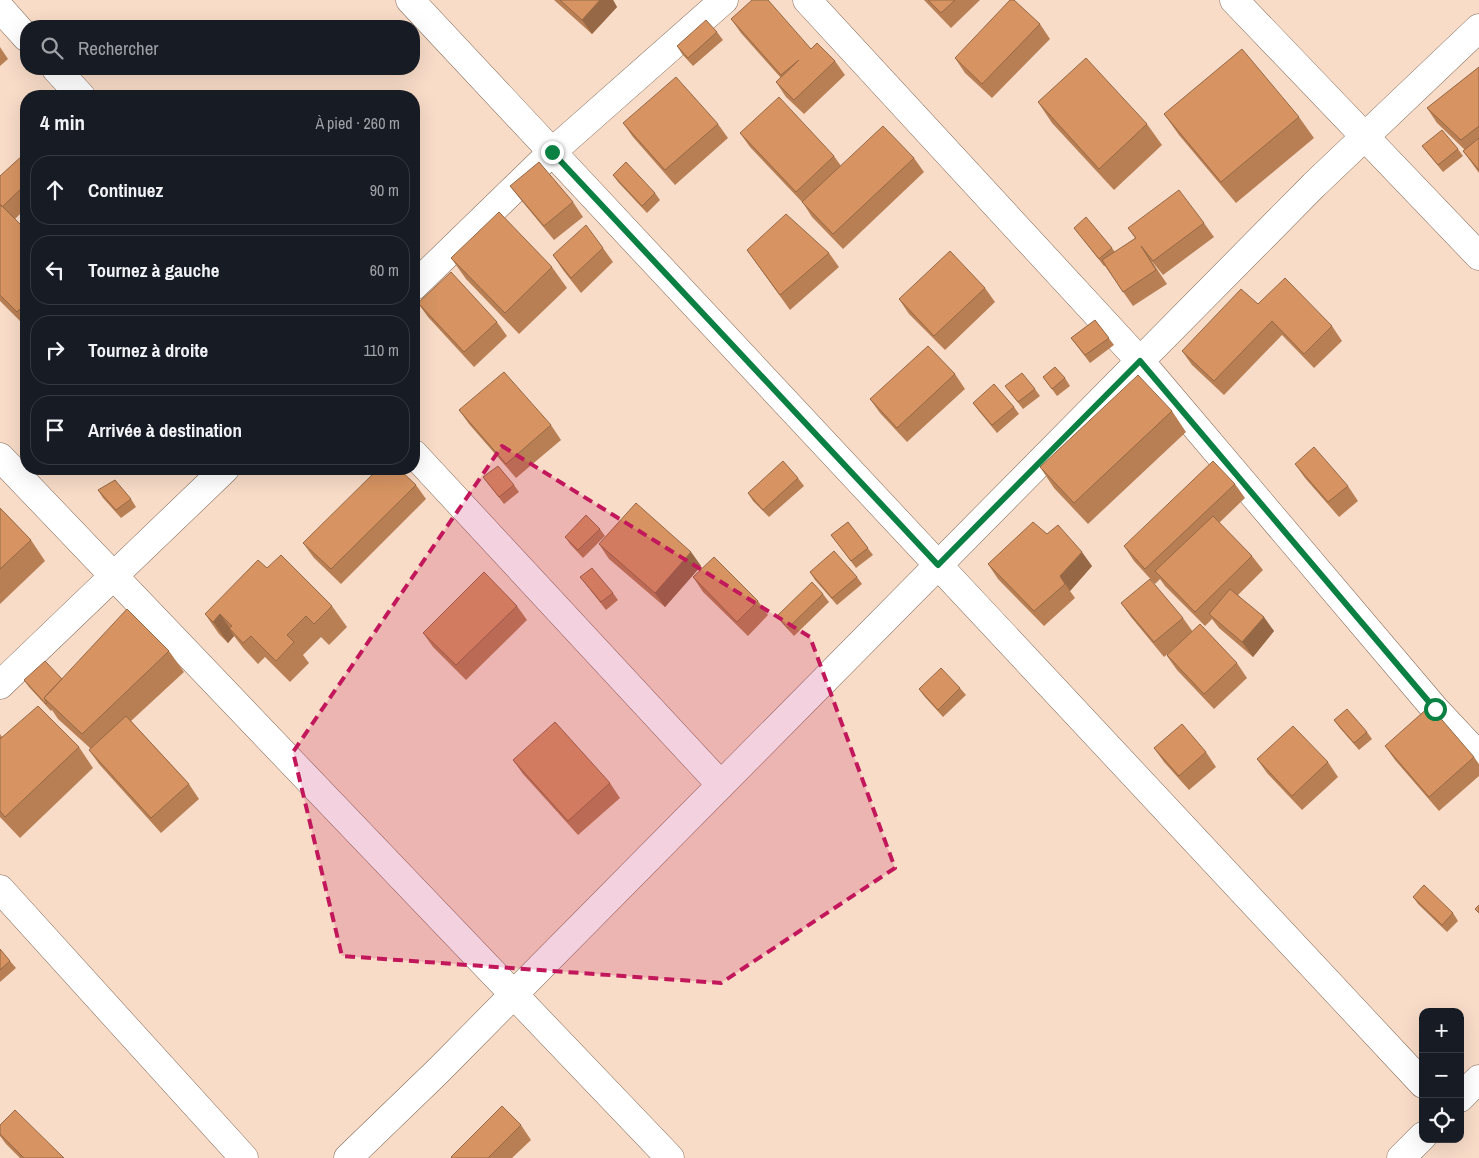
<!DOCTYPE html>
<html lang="fr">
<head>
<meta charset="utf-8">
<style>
	:root { --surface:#171b24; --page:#242831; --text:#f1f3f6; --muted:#9ea1a6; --line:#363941 }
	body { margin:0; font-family:"Archivo Narrow",sans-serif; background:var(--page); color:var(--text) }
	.controls { position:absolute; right:15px; bottom:15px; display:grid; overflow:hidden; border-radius:10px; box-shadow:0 5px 20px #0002 }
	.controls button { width:45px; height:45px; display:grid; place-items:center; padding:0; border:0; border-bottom:1px solid var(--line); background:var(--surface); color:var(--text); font:25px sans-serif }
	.stop { position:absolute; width:15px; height:15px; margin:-11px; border:4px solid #0b8043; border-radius:50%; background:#fff }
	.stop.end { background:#0b8043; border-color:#fff; box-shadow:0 1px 5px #0008 }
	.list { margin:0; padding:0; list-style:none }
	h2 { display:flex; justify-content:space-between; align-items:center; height:65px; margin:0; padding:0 20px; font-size:21px }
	h2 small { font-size:16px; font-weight:400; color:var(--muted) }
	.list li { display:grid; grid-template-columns:32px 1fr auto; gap:15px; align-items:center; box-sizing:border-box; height:70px; margin:0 10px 10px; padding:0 10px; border:1px solid var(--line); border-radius:20px }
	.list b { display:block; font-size:19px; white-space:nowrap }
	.list em { font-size:16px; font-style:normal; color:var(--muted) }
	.icon { flex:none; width:28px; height:28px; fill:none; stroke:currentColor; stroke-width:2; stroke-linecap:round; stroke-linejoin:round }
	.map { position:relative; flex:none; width:1479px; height:1158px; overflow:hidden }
	.search { position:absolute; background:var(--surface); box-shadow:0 5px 20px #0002; left:20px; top:20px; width:400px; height:55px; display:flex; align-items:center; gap:12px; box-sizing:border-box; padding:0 18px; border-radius:20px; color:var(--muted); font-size:19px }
	.panel { position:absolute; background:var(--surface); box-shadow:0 5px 20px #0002; left:20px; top:90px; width:400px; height:385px; border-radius:20px }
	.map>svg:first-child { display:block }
</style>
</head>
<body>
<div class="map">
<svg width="1479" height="1158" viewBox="0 0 1479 1158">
	<rect width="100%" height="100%" fill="#f8dcc8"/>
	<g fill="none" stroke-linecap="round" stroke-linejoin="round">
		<g stroke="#836b59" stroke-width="29">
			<path id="minor" d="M 410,0 L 1423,1084
				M 807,0 L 1140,361 L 1435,709 L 1479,756
				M 1234,0 L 1479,256
				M 0,8 L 26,37
				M 56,69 L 81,96
				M 414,286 L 552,152 L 724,0
				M 414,454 L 721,785
				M 0,457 L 670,1158
				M 0,685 L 225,469
				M 0,889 L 244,1158
				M 1460,1098 L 1479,1079
				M 348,1158 L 438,1071 L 1314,185 L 1479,28
				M 1401,1158 L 1423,1136"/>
		</g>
		<use href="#minor" stroke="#fff" stroke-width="28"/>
	</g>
	<path fill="#b97f54" d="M 554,0 L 613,0 L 617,7 L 592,34 Z
		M 924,0 L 980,0 L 951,28 Z
		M 731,19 L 811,49 L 835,61 L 845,75 L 804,114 L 786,97 L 776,82 L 781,78 L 741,33 Z
		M 1040,24 L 1050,39 L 992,98 L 965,73 L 955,58 Z
		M 717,32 L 723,40 L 693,66 L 682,54 L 677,46 Z
		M 0,47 L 8,59 L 0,66 Z
		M 1479,67 L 1479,173 L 1463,151 L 1465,150 L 1437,123 L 1427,108 Z
		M 1038,102 L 1147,124 L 1162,145 L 1114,190 L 1052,123 Z
		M 1164,114 L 1299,117 L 1314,138 L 1236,203 L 1179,135 Z
		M 623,123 L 718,124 L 728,138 L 675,185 L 633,137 Z
		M 740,133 L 834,156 L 841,166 L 914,158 L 924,172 L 843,249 L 812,217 L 803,203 L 750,147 Z
		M 1422,146 L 1458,149 L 1463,156 L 1443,172 Z
		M 26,157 L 26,208 L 15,219 L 26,230 L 26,327 L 0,301 L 0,176 Z
		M 613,175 L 655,193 L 660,200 L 647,213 L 618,182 Z
		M 510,186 L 573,202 L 583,217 L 554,240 L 521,200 Z
		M 1204,223 L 1214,237 L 1163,275 L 1151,260 L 1167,284 L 1133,306 L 1105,266 L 1104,266 L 1074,228 L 1112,248 L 1115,252 L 1135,238 L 1128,228 Z
		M 603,248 L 613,262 L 581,293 L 563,270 L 553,255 Z
		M 747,250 L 829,253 L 839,267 L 790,310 Z
		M 451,258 L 552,267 L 567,288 L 519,334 L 466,279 Z
		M 985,288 L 995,302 L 945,350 L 909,314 L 899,299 Z
		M 418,303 L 497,322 L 507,336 L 474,367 L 428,317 Z
		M 1258,304 L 1332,326 L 1342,341 L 1314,368 L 1282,335 L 1224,395 L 1192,365 L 1182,351 Z
		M 1095,320 L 1114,345 L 1090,363 L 1071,338 Z
		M 955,374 L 965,389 L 907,442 L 880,413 L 870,399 Z
		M 1043,377 L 1065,378 L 1070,386 L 1057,396 Z
		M 1005,386 L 1035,389 L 1040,396 L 1023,409 Z
		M 973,403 L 1014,407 L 1019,414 L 997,433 L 978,410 Z
		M 459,410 L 551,425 L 561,440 L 516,478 L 469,424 Z
		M 1172,411 L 1186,432 L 1088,524 L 1054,488 L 1040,467 Z
		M 1295,464 L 1348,486 L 1358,501 L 1339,517 L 1305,478 Z
		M 483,477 L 514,485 L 519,492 L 504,504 Z
		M 798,478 L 804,486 L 769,517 L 753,501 L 748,493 Z
		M 1235,484 L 1245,498 L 1219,523 L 1252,556 L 1263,570 L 1238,595 L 1274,631 L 1253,657 L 1219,628 L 1212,619 L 1205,626 L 1165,586 L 1160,579 L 1155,584 L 1134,561 L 1124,546 Z
		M 416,485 L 426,499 L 341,584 L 314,558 L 303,543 Z
		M 98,490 L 131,499 L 136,507 L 121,518 L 103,498 Z
		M 0,508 L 31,540 L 45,561 L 0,604 Z
		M 848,522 L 873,555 L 856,568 L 831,535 Z
		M 600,529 L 605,536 L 583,558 L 570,544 L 565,537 Z
		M 1047,534 L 1092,566 L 1070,591 L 1075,598 L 1044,626 L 998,579 L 988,564 Z
		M 599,544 L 691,552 L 701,566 L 665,607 L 609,559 Z
		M 267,568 L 332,606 L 347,627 L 329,645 L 321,637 L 303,655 L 309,663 L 290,682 L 265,657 L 258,664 L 244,649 L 234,636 L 228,643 L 219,634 L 205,614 Z
		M 810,572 L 857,577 L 862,584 L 837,605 L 815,580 Z
		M 580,577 L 613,593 L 618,600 L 606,610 Z
		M 693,577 L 758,601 L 768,615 L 748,636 L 703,592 Z
		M 823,594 L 829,602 L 794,636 L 782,623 L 777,616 Z
		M 1121,603 L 1183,618 L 1193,632 L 1237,663 L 1247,678 L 1214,709 L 1177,670 L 1167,656 L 1180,643 L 1164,657 L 1131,617 Z
		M 517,606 L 527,620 L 466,680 L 433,647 L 423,633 Z
		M 169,651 L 184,672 L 131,721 L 189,784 L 199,799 L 161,833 L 99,764 L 89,750 L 90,748 L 58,719 L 52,710 L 51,711 L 29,687 L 24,680 L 62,679 Z
		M 960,688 L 966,695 L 943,717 L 924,696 L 919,689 Z
		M 1334,720 L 1367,732 L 1372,739 L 1359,750 L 1339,727 Z
		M 0,734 L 2,737 L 79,747 L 93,768 L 20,838 L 0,817 Z
		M 1385,746 L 1474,757 L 1479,764 L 1479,776 L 1439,811 L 1395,760 Z
		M 1154,748 L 1206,752 L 1216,767 L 1189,790 L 1164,762 Z
		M 1257,759 L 1328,762 L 1338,777 L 1302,810 L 1267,773 Z
		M 513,760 L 610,783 L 620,798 L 578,835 L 523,774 Z
		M 1413,897 L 1453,913 L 1458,921 L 1447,932 L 1418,904 Z
		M 0,949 L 10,961 L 16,968 L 0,982 Z
		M 0,1125 L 64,1158 L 20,1158 L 6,1144 L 0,1136 Z
		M 521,1125 L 531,1140 L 512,1158 L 451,1158 Z"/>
	<path fill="#966845" d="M 600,0 L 613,0 L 617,7 L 592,34 L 582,20 Z
		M 691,552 L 701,566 L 665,607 L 655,593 Z
		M 1082,552 L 1092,566 L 1070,591 L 1060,576 Z
		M 220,614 L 233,632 L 229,628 L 234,636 L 228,643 L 213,622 Z
		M 1264,617 L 1274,631 L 1253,657 L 1242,642 Z"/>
	<path fill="#d79462" stroke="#966845" d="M 560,0 L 600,0 L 582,20 Z
		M 752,0 L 768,0 L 811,49 L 817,43 L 835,61 L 794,100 L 776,82 L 799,60 L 781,75 L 731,19 Z
		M 928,0 L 955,0 L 941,13 Z
		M 1010,0 L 1014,0 L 1040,24 L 982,84 L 955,58 Z
		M 706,20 L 717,32 L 688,58 L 677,46 Z
		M 1242,49 L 1299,117 L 1221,182 L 1164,114 Z
		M 1086,58 L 1147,124 L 1099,169 L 1038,102 Z
		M 1479,67 L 1479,126 L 1461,140 L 1427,108 Z
		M 676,77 L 718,124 L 665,170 L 623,123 Z
		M 779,97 L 834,156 L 796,192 L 740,133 Z
		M 883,126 L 914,158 L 833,234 L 802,202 Z
		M 1442,130 L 1458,149 L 1438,165 L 1422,146 Z
		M 1479,138 L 1479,170 L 1463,151 Z
		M 24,154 L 26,157 L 26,184 L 2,207 L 0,204 L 0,176 Z
		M 539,162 L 573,202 L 544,226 L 510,186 Z
		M 626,162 L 655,193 L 642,206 L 613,175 Z
		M 1179,190 L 1204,223 L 1153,261 L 1141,246 L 1156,270 L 1123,292 L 1102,260 L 1136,238 L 1128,228 Z
		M 0,204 L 26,230 L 26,303 L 17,312 L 0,295 Z
		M 499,212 L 552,267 L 505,313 L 451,258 Z
		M 786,214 L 829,253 L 780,295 L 747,250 Z
		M 1086,217 L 1112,248 L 1099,259 L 1074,228 Z
		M 586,225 L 603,248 L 571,278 L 553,255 Z
		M 950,251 L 985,288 L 934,336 L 899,299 Z
		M 451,272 L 497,322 L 464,352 L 418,303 Z
		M 1285,278 L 1332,326 L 1304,354 L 1272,321 L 1214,381 L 1182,351 L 1241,289 L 1258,304 Z
		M 1095,320 L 1109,338 L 1085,355 L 1071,338 Z
		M 928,346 L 955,374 L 897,428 L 870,399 Z
		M 1055,367 L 1065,378 L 1052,389 L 1043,377 Z
		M 504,372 L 551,425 L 506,464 L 459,410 Z
		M 1022,373 L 1035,389 L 1018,402 L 1005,386 Z
		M 1138,375 L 1172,411 L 1074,503 L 1040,467 Z
		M 994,384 L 1014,407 L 992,425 L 973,403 Z
		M 1314,447 L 1348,486 L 1328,502 L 1295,464 Z
		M 783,461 L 798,478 L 763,510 L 748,493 Z
		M 1213,461 L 1235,484 L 1145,569 L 1124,546 Z
		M 498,466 L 514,485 L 499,497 L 483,477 Z
		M 378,469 L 399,469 L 416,485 L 331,569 L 303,543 Z
		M 115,480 L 131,499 L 116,510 L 98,490 Z
		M 636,503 L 691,552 L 655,593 L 599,544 Z
		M 0,508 L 31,540 L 0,569 Z
		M 586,515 L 600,529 L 578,550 L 565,537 Z
		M 1213,516 L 1252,556 L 1195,612 L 1155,571 Z
		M 848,522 L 868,548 L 851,561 L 831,535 Z
		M 1033,522 L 1047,534 L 1058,525 L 1082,552 L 1060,576 L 1065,584 L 1034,611 L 988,564 Z
		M 834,551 L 857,577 L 832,598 L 810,572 Z
		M 281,555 L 332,606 L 314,624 L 306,616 L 287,635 L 294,642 L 276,661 L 251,636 L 243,643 L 229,628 L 232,626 L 220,614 L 213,622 L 205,614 L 258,560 L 267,568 Z
		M 714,557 L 758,601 L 737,622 L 693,577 Z
		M 592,568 L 613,593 L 601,602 L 580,577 Z
		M 484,572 L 517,606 L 456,665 L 423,633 Z
		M 1150,579 L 1183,618 L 1154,642 L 1121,603 Z
		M 812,582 L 823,594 L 788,628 L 777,616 Z
		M 1230,589 L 1264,617 L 1242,642 L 1209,614 Z
		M 127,609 L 169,651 L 82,734 L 44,698 Z
		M 1200,624 L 1237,663 L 1204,694 L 1167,655 Z
		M 45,661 L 62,679 L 44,698 L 47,703 L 46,704 L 24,680 Z
		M 941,668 L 960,688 L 938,710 L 919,689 Z
		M 38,706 L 79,747 L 5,817 L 0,811 L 0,739 Z
		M 1430,706 L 1474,757 L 1429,797 L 1385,746 Z
		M 1347,709 L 1367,732 L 1354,743 L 1334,720 Z
		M 126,716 L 189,784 L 151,818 L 89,750 Z
		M 555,722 L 610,783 L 568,821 L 513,760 Z
		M 1182,724 L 1206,752 L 1179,776 L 1154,748 Z
		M 1293,726 L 1328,762 L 1292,796 L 1257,759 Z
		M 1424,885 L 1453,913 L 1442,925 L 1413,897 Z
		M 1479,905 L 1479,913 L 1475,909 Z
		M 0,949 L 10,961 L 0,970 Z
		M 502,1106 L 521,1125 L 488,1158 L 452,1158 L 451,1157 Z
		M 15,1110 L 64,1158 L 24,1158 L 0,1134 L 0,1125 Z"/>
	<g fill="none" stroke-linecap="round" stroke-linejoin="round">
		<path stroke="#0b8043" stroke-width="6" d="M 552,152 L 938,565 L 1140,361 L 1435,709"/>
	</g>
	<path fill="#c2185b" fill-opacity="0.2" stroke="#c2185b" stroke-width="4" stroke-dasharray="10 6" stroke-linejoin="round" d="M 502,446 L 810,637 L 895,868 L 721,983 L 342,956 L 293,752 Z"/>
</svg>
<div class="controls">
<button>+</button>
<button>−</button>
<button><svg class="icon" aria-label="locate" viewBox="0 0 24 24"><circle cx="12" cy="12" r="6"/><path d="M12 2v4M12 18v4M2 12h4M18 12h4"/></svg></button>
</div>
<div class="stop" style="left:1435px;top:709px"></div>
<div class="stop end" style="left:552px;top:152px"></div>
<div class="search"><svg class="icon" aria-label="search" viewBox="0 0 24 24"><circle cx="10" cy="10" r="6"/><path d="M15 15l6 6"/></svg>Rechercher</div>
<section class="panel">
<h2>4 min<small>À pied · 260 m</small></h2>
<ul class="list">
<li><svg class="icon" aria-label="ahead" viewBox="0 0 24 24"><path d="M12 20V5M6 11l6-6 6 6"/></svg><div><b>Continuez</b></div><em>90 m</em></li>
<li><svg class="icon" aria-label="left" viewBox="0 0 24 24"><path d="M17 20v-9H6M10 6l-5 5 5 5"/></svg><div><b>Tournez à gauche</b></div><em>60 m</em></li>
<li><svg class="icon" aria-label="right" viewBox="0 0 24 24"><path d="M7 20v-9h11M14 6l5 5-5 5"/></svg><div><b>Tournez à droite</b></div><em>110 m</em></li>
<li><svg class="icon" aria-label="arrive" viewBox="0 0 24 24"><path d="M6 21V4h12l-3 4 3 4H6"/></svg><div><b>Arrivée à destination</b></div></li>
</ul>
</section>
</div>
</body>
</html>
